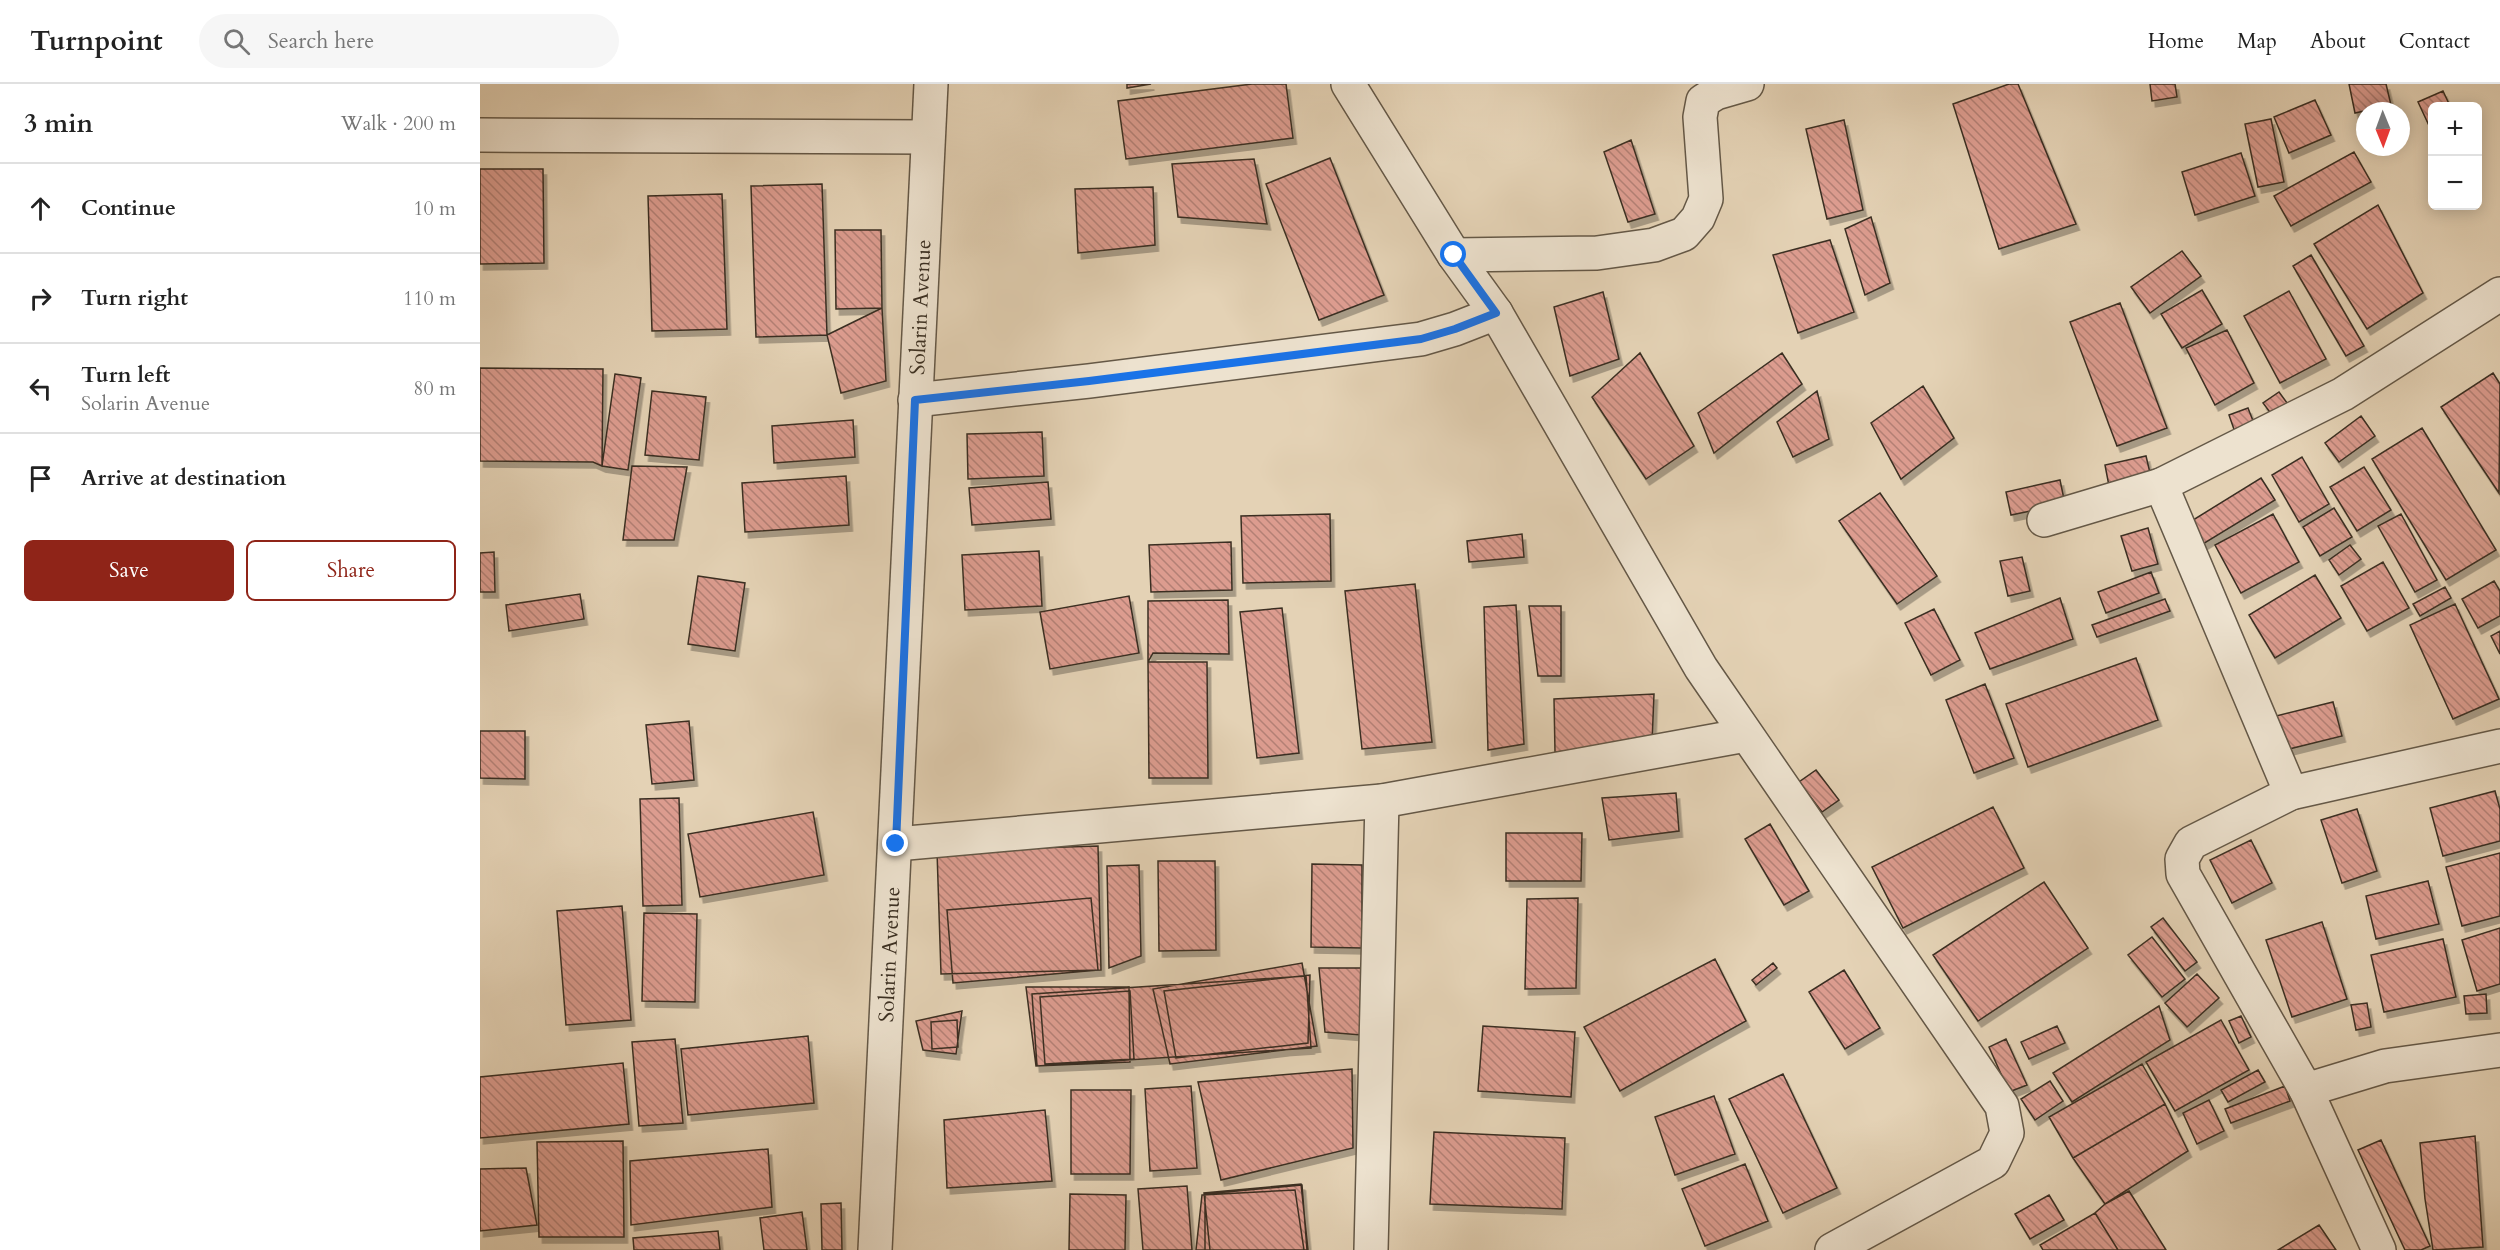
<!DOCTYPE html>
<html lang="en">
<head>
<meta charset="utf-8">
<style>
	:root { --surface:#fff; --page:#f6f6f6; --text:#222; --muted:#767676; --line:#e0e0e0; --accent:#8f2418 }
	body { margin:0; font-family:Cardo,serif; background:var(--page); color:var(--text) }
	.controls { position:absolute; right:18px; top:18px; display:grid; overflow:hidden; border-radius:9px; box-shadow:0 3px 15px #0003 }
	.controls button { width:54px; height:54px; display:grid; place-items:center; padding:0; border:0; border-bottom:2px solid var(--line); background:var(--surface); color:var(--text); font:30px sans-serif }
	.compass { position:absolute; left:1876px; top:18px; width:54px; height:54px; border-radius:50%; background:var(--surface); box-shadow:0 3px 15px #0003; rotate:179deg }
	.stop { position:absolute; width:18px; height:18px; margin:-14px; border:4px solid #1a73e8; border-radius:50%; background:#fff }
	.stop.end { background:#1a73e8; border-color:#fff; box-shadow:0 2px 6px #0008 }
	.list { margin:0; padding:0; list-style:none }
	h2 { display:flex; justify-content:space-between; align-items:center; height:78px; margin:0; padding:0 24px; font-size:26px }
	h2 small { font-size:20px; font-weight:400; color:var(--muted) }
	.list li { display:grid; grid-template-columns:39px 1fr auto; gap:18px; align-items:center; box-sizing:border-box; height:90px; padding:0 24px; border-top:2px solid var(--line) }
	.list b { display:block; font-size:22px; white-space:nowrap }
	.list p { margin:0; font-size:20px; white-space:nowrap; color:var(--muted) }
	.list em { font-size:20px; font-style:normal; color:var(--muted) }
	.actions { display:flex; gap:12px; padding:18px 24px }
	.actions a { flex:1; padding:14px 0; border:2px solid var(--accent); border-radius:9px; text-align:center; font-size:21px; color:var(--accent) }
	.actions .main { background:var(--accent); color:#fff }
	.icon { flex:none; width:33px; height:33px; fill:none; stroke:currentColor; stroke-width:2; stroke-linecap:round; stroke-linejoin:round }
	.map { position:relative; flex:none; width:2020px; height:1166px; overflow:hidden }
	header { display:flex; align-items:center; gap:36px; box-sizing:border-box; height:84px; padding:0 30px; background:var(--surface); border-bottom:2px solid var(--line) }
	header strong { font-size:28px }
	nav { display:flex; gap:33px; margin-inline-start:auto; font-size:21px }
	.search { width:420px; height:54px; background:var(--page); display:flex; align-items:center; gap:15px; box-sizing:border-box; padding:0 21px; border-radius:33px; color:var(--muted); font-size:22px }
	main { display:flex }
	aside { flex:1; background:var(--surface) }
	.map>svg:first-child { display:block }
</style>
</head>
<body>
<header>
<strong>Turnpoint</strong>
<div class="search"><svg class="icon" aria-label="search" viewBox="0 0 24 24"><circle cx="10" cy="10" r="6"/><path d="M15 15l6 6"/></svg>Search here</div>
<nav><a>Home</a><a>Map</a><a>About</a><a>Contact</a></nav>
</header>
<main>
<aside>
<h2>3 min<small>Walk · 200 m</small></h2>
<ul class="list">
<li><svg class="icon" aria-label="ahead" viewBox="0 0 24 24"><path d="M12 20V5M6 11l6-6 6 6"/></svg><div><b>Continue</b></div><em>10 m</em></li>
<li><svg class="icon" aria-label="right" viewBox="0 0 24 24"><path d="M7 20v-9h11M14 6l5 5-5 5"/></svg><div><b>Turn right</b></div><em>110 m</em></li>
<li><svg class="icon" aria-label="left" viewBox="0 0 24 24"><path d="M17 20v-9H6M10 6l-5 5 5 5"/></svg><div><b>Turn left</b><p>Solarin Avenue</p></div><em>80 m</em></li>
<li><svg class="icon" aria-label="arrive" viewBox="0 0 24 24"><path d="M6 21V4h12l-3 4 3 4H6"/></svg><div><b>Arrive at destination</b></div></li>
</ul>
<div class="actions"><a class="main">Save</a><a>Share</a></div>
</aside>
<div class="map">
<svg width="2020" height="1166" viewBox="0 0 2020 1166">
	<defs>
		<pattern id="building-back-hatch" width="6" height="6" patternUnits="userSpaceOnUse" patternTransform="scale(1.5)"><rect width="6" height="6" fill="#dc9c8f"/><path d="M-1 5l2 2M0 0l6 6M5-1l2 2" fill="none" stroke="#b38074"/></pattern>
		<filter id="shadow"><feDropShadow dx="3.5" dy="6" stdDeviation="0" flood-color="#0004"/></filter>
	</defs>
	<rect width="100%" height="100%" fill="#e4d2b5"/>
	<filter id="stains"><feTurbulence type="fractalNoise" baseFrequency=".00333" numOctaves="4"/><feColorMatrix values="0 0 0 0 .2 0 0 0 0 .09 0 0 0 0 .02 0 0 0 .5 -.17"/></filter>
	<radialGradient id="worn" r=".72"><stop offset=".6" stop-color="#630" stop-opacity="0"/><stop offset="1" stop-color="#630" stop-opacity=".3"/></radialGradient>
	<path fill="url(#building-back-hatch)" stroke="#3a2f22" stroke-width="1.5" filter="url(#shadow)" d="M 647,0 L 671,0 L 647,4 Z
		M 772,0 L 806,0 L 813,54 L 646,75 L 638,17 Z
		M 1529,0 L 1538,0 L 1596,140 L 1519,165 L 1473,20 Z
		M 1670,0 L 1695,0 L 1697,13 L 1672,17 Z
		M 1869,0 L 1906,0 L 1911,21 L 1875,29 Z
		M 1963,7 L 1970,22 L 1952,22 L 1952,48 L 1938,18 Z
		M 1835,16 L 1851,51 L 1809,69 L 1794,33 Z
		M 1791,35 L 1804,98 L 1778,103 L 1765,40 Z
		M 1364,36 L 1383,126 L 1347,135 L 1326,45 Z
		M 1151,56 L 1175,130 L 1148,138 L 1124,68 Z
		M 1874,68 L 1891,98 L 1811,142 L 1794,112 Z
		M 1761,69 L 1775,112 L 1715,131 L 1702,88 Z
		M 850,74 L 904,211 L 839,236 L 786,100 Z
		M 774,75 L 787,140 L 698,133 L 692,80 Z
		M 0,85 L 63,85 L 64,179 L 0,180 Z
		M 342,100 L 347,251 L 276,253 L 271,102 Z
		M 673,103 L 675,161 L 598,169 L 595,105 Z
		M 242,110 L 247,245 L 172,247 L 168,112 Z
		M 1898,121 L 1943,209 L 1887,245 L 1834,160 Z
		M 1391,133 L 1410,199 L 1385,211 L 1365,145 Z
		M 355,146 L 401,146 L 402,224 L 356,225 Z
		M 1350,156 L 1374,228 L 1318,249 L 1293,171 Z
		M 1702,167 L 1721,192 L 1670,229 L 1651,203 Z
		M 1831,171 L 1884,262 L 1866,272 L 1813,182 Z
		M 1722,206 L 1742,240 L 1702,264 L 1681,230 Z
		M 1809,207 L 1846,275 L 1800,299 L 1764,232 Z
		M 1123,208 L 1139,275 L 1090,292 L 1074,223 Z
		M 1640,219 L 1687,344 L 1637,362 L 1590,238 Z
		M 402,224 L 406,297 L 361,309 L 347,251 Z
		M 1747,246 L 1774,299 L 1735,321 L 1706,264 Z
		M 1160,269 L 1214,362 L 1166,395 L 1112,313 Z
		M 1302,269 L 1322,300 L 1234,369 L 1218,329 Z
		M 0,284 L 123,285 L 122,382 L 113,378 L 0,377 Z
		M 2013,289 L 2020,300 L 2019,409 L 1961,323 Z
		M 135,290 L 161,294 L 148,386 L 122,382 Z
		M 1443,302 L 1474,354 L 1421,395 L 1391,339 Z
		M 172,307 L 226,313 L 219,376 L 165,371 Z
		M 1337,307 L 1349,355 L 1313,373 L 1297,338 Z
		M 1799,308 L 1813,327 L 1798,339 L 1783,319 Z
		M 1768,324 L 1777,347 L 1757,354 L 1749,331 Z
		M 1881,332 L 1895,352 L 1859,378 L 1845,359 Z
		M 373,336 L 375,373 L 294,379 L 292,342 Z
		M 1942,344 L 2016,466 L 1966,496 L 1892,375 Z
		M 562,348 L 564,392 L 488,395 L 487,350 Z
		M 1666,372 L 1671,393 L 1629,402 L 1625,381 Z
		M 1822,373 L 1849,420 L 1819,438 L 1792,391 Z
		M 152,382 L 207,383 L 194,456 L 143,456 Z
		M 1884,383 L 1911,426 L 1877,447 L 1850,403 Z
		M 366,392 L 369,441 L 265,448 L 262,399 Z
		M 1781,394 L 1795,416 L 1718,463 L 1705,441 Z
		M 1580,396 L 1585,420 L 1531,431 L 1526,408 Z
		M 568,398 L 571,435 L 492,441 L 489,404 Z
		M 1400,409 L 1457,492 L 1417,520 L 1359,437 Z
		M 1854,424 L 1872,453 L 1840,472 L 1823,443 Z
		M 850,430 L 851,497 L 763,499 L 761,432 Z
		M 1793,430 L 1819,478 L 1761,509 L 1735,461 Z
		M 1921,430 L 1957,496 L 1935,508 L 1898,442 Z
		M 1668,444 L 1678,480 L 1652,487 L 1641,452 Z
		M 1042,450 L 1044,473 L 989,478 L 987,457 Z
		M 751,458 L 752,506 L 671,508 L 669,461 Z
		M 1870,461 L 1881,475 L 1859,491 L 1849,476 Z
		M 559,467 L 562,522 L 485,526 L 482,471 Z
		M 14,468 L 15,508 L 0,508 L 0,469 Z
		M 1542,473 L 1550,507 L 1528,512 L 1520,477 Z
		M 1903,478 L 1929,524 L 1887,547 L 1861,502 Z
		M 1671,488 L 1679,509 L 1626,529 L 1618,508 Z
		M 1835,491 L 1861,534 L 1795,574 L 1769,531 Z
		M 218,492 L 265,499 L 255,567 L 208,560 Z
		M 2014,497 L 2020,507 L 2020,532 L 1998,544 L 1982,515 Z
		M 935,500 L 952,658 L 882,665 L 865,507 Z
		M 1965,503 L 1971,514 L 1940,532 L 1933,520 Z
		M 100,510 L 104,535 L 29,547 L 26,521 Z
		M 649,512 L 659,569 L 570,585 L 560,528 Z
		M 1580,514 L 1593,555 L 1510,585 L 1495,549 Z
		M 1685,515 L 1690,527 L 1617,553 L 1612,541 Z
		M 748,516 L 749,570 L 673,569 L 668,578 L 668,517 Z
		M 1975,520 L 2019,615 L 1973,635 L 1930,541 Z
		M 1036,521 L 1044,660 L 1008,666 L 1004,523 Z
		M 1049,522 L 1081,522 L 1081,592 L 1058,592 Z
		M 802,524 L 819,669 L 777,674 L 760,528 Z
		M 1454,525 L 1480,576 L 1451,591 L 1425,539 Z
		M 2020,547 L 2020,570 L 2011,552 Z
		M 1656,574 L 1678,636 L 1548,683 L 1526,620 Z
		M 668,578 L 727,578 L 728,694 L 669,694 Z
		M 1505,600 L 1534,674 L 1494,689 L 1466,616 Z
		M 1174,610 L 1172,659 L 1075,668 L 1074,615 Z
		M 1853,618 L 1862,652 L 1805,666 L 1796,632 Z
		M 209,637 L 214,696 L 172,700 L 166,641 Z
		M 0,647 L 45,647 L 45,695 L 0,694 Z
		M 1336,686 L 1359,716 L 1342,728 L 1319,698 Z
		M 2015,707 L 2020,725 L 2020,757 L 1963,772 L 1950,724 Z
		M 1196,709 L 1199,747 L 1129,756 L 1122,714 Z
		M 199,714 L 202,821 L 163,822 L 160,715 Z
		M 1513,723 L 1544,784 L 1423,844 L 1392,783 Z
		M 1877,725 L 1897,787 L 1862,799 L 1841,736 Z
		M 333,728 L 344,791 L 220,813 L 208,750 Z
		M 1290,740 L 1329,807 L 1304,821 L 1265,755 Z
		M 1026,749 L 1102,749 L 1101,797 L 1026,797 Z
		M 1771,756 L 1792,799 L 1752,819 L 1730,776 Z
		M 618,762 L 621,886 L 461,890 L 457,767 Z
		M 2020,769 L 2020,832 L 1982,842 L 1966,783 Z
		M 678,777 L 735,777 L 736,866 L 679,867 Z
		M 832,780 L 882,781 L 882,864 L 831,863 Z
		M 659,781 L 661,872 L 629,884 L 627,782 Z
		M 1948,797 L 1959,840 L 1896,855 L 1886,812 Z
		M 1564,798 L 1608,864 L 1498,937 L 1453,871 Z
		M 611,814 L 618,886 L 473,899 L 467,826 Z
		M 1098,814 L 1096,904 L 1045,905 L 1047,815 Z
		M 142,822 L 151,936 L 86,941 L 77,827 Z
		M 164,829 L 217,830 L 215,918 L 162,917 Z
		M 1683,834 L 1717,878 L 1705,887 L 1671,843 Z
		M 1842,838 L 1867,915 L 1812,933 L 1786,856 Z
		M 2020,844 L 2020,900 L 1997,907 L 1982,856 Z
		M 1672,853 L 1705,895 L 1682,913 L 1648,871 Z
		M 1963,855 L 1976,913 L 1904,928 L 1891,871 Z
		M 1235,875 L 1266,937 L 1140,1007 L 1104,943 Z
		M 822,879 L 837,962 L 690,980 L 673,905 Z
		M 1293,879 L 1297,884 L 1276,901 L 1272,896 Z
		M 839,884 L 881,884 L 881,951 L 845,948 Z
		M 1364,886 L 1400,944 L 1365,965 L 1329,908 Z
		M 1717,890 L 1739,914 L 1707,943 L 1685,919 Z
		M 830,891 L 828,959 L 696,974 L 684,907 Z
		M 826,892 L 831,964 L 557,982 L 552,910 Z
		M 546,903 L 649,903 L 650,978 L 556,982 Z
		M 650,907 L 654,975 L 565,980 L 560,913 Z
		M 2006,910 L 2007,929 L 1986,930 L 1984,912 Z
		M 1887,919 L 1891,943 L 1876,946 L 1871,921 Z
		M 1679,922 L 1690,956 L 1592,1018 L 1573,989 Z
		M 482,927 L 476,970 L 443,966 L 436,937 Z
		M 1761,932 L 1771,953 L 1759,959 L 1749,937 Z
		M 477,936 L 478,963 L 452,965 L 451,938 Z
		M 1741,936 L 1769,986 L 1695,1027 L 1666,978 Z
		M 1003,942 L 1095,948 L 1091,1013 L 998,1007 Z
		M 1577,942 L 1585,959 L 1549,975 L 1541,958 Z
		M 328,952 L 334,1019 L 208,1031 L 201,965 Z
		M 195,955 L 203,1039 L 159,1042 L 152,958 Z
		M 1526,955 L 1547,1001 L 1529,1008 L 1509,963 Z
		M 143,979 L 149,1040 L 0,1054 L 0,993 Z
		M 1662,980 L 1685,1020 L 1593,1074 L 1569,1033 Z
		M 872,985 L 873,1064 L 741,1096 L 718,998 Z
		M 1778,986 L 1785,998 L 1748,1018 L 1741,1006 Z
		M 1303,990 L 1357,1104 L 1303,1129 L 1249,1015 Z
		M 1570,997 L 1583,1017 L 1555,1036 L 1541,1015 Z
		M 711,1002 L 717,1084 L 670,1087 L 665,1005 Z
		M 1805,1002 L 1810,1017 L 1751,1039 L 1745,1025 Z
		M 591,1006 L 651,1006 L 650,1090 L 591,1090 Z
		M 1234,1012 L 1255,1070 L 1195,1091 L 1175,1033 Z
		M 1729,1016 L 1744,1047 L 1717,1060 L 1703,1029 Z
		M 1685,1020 L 1708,1067 L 1625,1120 L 1593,1074 Z
		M 565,1026 L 572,1097 L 467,1104 L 464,1036 Z
		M 954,1048 L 1085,1054 L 1082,1125 L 950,1120 Z
		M 1995,1052 L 2003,1163 L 1953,1166 L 1945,1115 L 1940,1059 Z
		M 1901,1056 L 1950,1162 L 1941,1166 L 1925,1166 L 1878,1066 Z
		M 143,1057 L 144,1153 L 59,1153 L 57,1058 Z
		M 288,1065 L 292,1123 L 151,1141 L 150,1077 Z
		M 1265,1080 L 1288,1137 L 1225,1162 L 1202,1105 Z
		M 46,1084 L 57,1141 L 0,1147 L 0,1085 Z
		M 821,1100 L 828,1166 L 730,1166 L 724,1109 Z
		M 822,1101 L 827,1166 L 725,1166 L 725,1110 Z
		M 707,1102 L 712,1166 L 663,1166 L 658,1105 Z
		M 815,1106 L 824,1166 L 716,1166 L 722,1111 Z
		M 1649,1107 L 1686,1166 L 1638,1166 L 1615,1129 L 1625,1120 Z
		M 590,1110 L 646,1111 L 645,1166 L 589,1166 Z
		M 1569,1111 L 1584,1136 L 1550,1155 L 1535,1130 Z
		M 361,1119 L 362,1166 L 342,1166 L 341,1120 Z
		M 322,1128 L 327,1166 L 284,1166 L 280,1134 Z
		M 1615,1129 L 1638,1166 L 1563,1166 L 1560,1161 Z
		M 1839,1141 L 1856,1166 L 1798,1166 Z
		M 238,1147 L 240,1166 L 154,1166 L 153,1154 Z"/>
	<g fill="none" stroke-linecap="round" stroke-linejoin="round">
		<g stroke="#645847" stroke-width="36">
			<g id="minor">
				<path d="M 868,0 L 974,171 L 1016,229 L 1221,584 L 1522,1022 L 1527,1049 L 1513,1078 L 1352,1166"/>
				<path d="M 0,51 L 447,53"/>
				<path d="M 974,171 L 1117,169 L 1174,161 L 1204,150 L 1218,134 L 1226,115 L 1220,33 L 1223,17 L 1236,9 L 1267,0"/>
				<path d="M 435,316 L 609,297 L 941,255 L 975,245 L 1016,229"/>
				<path d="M 1681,401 L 1811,709"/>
				<path d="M 1564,436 L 1681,401 L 1863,310 L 2020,210"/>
				<path d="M 416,760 L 902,717 L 1266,651"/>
				<path d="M 1826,1006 L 1905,982 L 2020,966"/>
				<path id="s1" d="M 395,1166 L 451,0"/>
				<path d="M 891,1166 L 902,717"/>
				<path d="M 1899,1166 L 1826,1006 L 1703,790 L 1702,775 L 1711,759 L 1811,709 L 2020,662"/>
			</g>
		</g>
		<use href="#minor" stroke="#ede2cf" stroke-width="33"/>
	</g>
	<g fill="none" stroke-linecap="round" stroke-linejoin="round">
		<path stroke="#1a73e8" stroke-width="8" d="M 416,760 L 435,316 L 609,297 L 941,255 L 975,245 L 1016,229 L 974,171"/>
	</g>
	<g text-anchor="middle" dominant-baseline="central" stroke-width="4.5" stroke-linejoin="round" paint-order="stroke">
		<g font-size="21" fill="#3a2f22" stroke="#ede2cf">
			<text stroke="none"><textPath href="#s1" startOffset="944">Solarin Avenue</textPath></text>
			<text stroke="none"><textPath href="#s1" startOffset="296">Solarin Avenue</textPath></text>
		</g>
	</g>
	<rect width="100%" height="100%" filter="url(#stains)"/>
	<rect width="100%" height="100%" fill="url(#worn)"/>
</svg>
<div class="controls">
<button>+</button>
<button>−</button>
</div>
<svg class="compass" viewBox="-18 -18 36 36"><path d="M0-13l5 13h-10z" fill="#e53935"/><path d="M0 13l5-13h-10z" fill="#767676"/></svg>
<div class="stop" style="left:974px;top:171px"></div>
<div class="stop end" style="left:416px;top:760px"></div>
</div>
</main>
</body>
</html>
